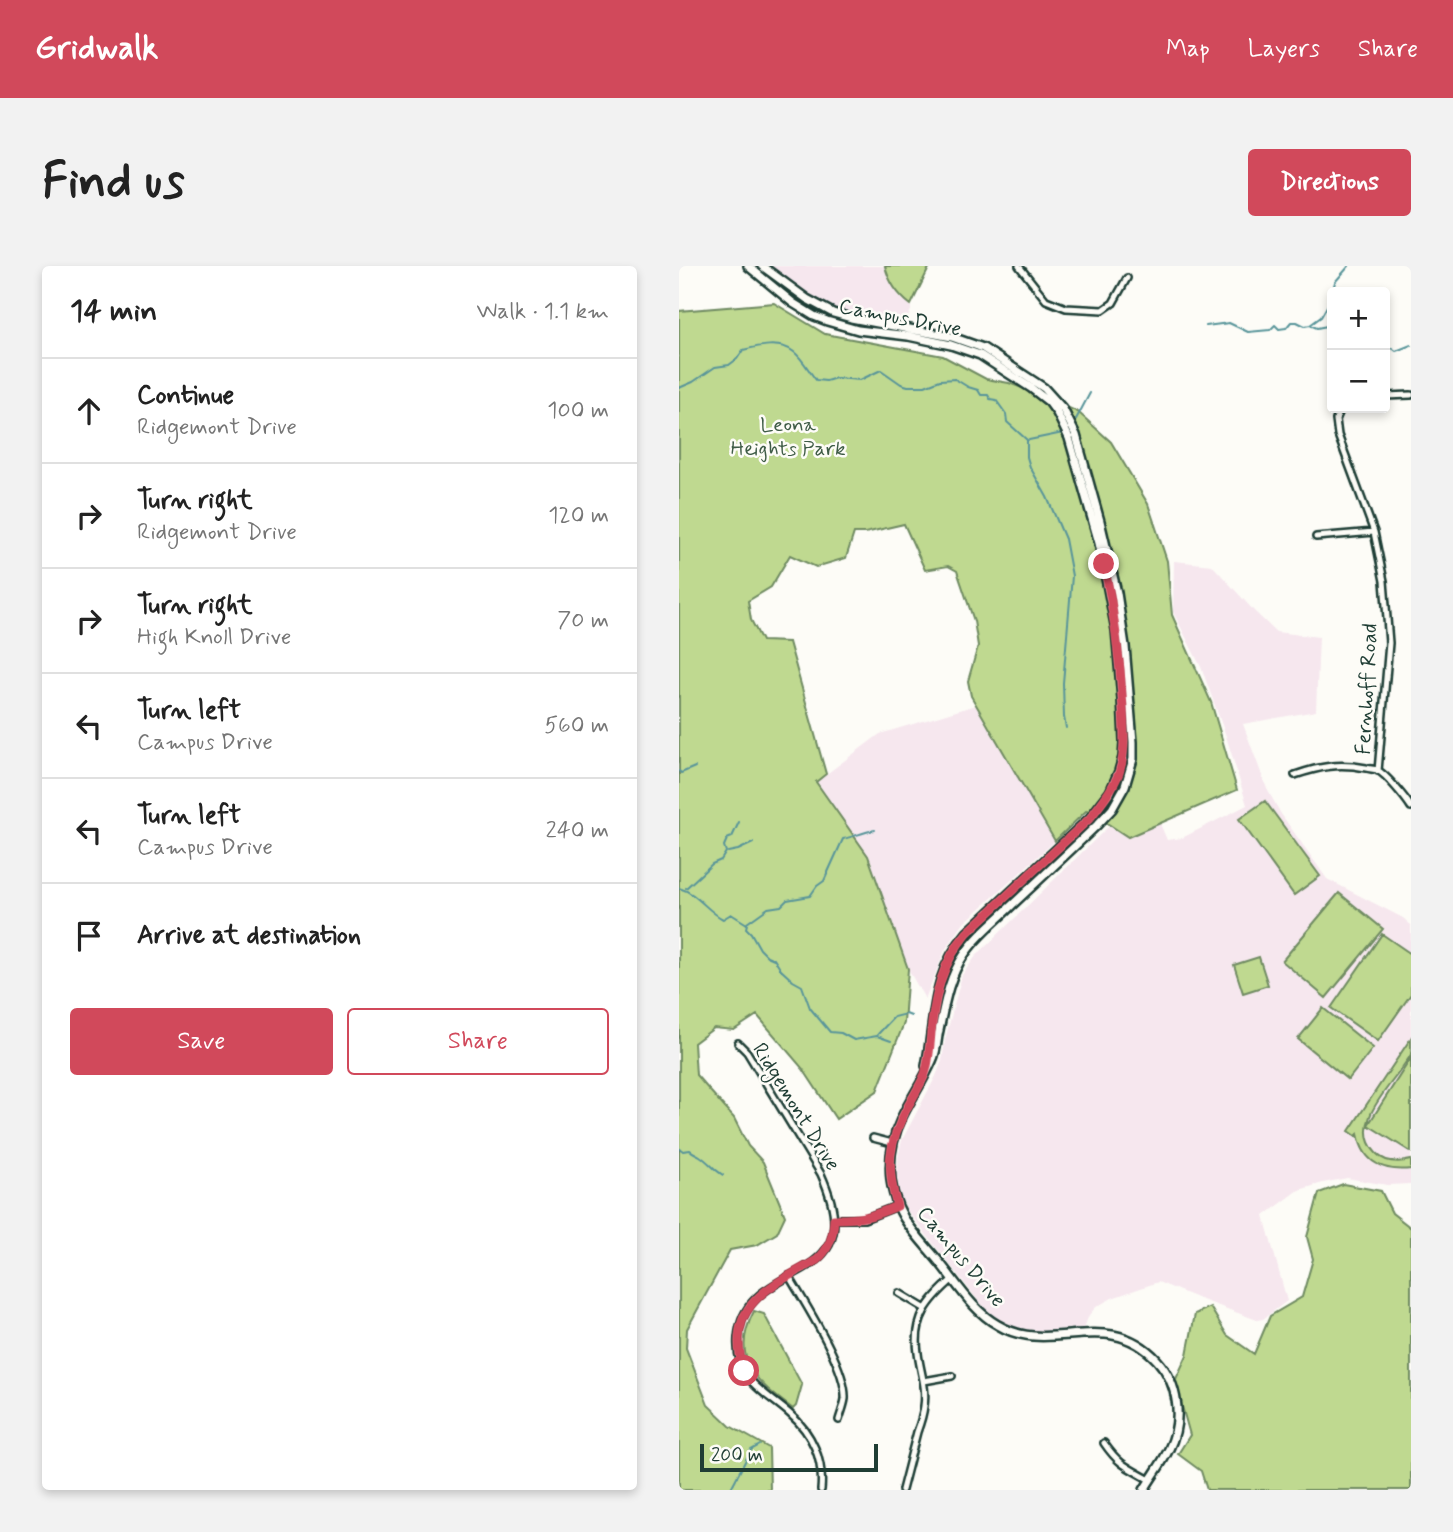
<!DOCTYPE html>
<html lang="en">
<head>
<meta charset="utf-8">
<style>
	:root { --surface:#fff; --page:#f2f2f2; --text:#222; --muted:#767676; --line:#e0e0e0; --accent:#d1495b }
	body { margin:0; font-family:Mynerve,sans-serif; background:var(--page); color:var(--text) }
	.controls { position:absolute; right:21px; top:21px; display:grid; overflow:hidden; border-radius:7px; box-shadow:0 4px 10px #0003 }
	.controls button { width:63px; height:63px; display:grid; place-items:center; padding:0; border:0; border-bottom:2px solid var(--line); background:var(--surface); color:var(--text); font:35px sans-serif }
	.scale { position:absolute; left:21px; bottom:18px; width:178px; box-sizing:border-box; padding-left:7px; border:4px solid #1f3d34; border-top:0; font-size:19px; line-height:24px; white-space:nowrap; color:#1f3d34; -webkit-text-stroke:5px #fdfcf7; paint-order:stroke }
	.stop { position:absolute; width:21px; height:21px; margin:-16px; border:5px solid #d1495b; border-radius:50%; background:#fff }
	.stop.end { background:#d1495b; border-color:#fff; box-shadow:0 2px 7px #0008 }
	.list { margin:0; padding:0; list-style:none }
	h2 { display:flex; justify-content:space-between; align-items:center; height:91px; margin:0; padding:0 28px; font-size:30px }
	h2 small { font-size:23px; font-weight:400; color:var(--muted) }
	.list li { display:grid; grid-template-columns:46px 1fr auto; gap:21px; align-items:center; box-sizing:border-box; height:105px; padding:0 28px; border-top:2px solid var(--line) }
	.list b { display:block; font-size:26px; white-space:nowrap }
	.list p { margin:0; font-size:23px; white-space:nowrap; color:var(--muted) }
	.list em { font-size:23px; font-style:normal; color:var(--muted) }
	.actions { display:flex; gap:14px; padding:21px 28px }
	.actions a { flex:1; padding:16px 0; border:2px solid var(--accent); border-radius:7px; text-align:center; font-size:24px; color:var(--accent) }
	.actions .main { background:var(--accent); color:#fff }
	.icon { flex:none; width:38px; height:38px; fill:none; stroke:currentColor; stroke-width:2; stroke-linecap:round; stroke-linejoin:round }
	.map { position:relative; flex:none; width:732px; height:1224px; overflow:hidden; border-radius:7px }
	header { display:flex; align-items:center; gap:42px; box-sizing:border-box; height:98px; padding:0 35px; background:var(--accent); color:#fff }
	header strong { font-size:33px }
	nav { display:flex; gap:38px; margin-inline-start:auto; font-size:24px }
	.intro { display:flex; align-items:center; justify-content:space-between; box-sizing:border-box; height:168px; padding:0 42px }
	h1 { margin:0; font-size:49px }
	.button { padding:18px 32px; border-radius:7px; background:var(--accent); color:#fff; font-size:24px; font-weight:700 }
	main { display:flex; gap:42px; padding:0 42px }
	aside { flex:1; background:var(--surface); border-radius:7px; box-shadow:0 4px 10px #0003 }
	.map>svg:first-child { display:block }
</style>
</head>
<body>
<header>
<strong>Gridwalk</strong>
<nav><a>Map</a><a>Layers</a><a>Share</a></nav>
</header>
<div class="intro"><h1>Find us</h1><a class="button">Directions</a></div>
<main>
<aside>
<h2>14 min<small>Walk · 1.1 km</small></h2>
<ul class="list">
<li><svg class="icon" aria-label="ahead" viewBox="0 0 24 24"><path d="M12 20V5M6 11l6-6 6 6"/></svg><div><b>Continue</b><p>Ridgemont Drive</p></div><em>100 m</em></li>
<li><svg class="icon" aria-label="right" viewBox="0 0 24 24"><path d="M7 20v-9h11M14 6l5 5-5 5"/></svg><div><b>Turn right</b><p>Ridgemont Drive</p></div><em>120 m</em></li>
<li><svg class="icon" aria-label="right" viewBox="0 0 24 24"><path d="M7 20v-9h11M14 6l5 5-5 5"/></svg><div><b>Turn right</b><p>High Knoll Drive</p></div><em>70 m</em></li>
<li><svg class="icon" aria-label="left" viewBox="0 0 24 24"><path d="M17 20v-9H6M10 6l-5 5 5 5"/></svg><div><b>Turn left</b><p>Campus Drive</p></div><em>560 m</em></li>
<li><svg class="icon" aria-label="left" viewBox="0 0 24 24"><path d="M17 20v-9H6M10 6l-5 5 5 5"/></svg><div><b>Turn left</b><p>Campus Drive</p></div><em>240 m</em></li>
<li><svg class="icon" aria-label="arrive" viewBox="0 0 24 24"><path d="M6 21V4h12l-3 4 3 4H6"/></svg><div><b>Arrive at destination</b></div></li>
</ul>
<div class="actions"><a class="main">Save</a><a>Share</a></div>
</aside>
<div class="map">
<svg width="732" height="1224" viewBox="0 0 732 1224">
	<rect width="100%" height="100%" fill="#fdfcf7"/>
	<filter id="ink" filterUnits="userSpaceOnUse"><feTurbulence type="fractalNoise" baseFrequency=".0143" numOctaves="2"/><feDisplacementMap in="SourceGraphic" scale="14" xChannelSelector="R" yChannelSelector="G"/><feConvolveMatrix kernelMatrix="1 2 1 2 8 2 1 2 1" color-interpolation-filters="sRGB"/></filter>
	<g filter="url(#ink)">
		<path fill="#f6e7ee" d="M 88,0 L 206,0 L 214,20 L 221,31 L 232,39 L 232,44 L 227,57 L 181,52 L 148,43 L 134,36 Z
			M 495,295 L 533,299 L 576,346 L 597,366 L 640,371 L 637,445 L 564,458 L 588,523 L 602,548 L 648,613 L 724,652 L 732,659 L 732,918 L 708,919 L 668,912 L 644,917 L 620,924 L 585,950 L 608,1035 L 584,1053 L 578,1054 L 518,1032 L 479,1016 L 433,1032 L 417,1041 L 410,1049 L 405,1062 L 354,1066 L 338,1063 L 322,1058 L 312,1051 L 227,943 L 221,928 L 218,911 L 219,891 L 223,874 L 257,810 L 263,795 L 266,774 L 283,709 L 297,690 L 430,560 L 448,539 L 473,457 L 482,560 L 488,574 L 503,572 L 568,539 L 547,470 L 522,401 L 494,346 Z
			M 297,439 L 376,575 L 285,657 L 266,684 L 246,733 L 229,703 L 189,590 L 137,516 L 201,468 Z"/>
		<path fill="#bfd990" stroke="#6f8b62" stroke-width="2" d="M 206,0 L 251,0 L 232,39 C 219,29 210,17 206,0 Z
			M 95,37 L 146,68 L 264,90 L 307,113 L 330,117 L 359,128 L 399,146 L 432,176 L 469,238 L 488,295 L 493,349 L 532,436 L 558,524 L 449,571 L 408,544 L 376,575 L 292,430 L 289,415 L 299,380 L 295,355 L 278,305 L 269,300 L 246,304 L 225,258 L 186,267 L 175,267 L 167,292 L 137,301 L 111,289 L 92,321 L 69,335 L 72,354 L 83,375 L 110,376 L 147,508 L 137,516 L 189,590 L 229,703 L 225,757 L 198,825 L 157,853 L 124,803 L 78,749 L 55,764 L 35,762 L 15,777 L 17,809 L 55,852 L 69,880 L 84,896 L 106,950 L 98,967 L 78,979 L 51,984 L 8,1063 L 7,1082 L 29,1139 L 51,1160 L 90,1182 L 91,1224 L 0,1224 L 0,45 Z
			M 586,535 L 641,610 L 615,629 L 560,553 Z
			M 660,627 L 704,663 L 647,732 L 603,695 Z
			M 703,668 L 732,688 L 732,728 L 699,775 L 652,742 Z
			M 580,691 L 589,719 L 564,727 L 555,699 Z
			M 644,742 L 694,782 L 669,814 L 619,773 Z
			M 732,772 C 732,777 732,784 732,788 C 730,793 725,798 723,802 C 707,825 671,860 697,887 C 706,897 719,897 732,894 L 732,903 C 705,906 684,897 679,868 L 677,870 L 670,865 Z
			M 732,792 L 732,886 L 689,859 Z
			M 664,918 L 702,925 L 713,947 L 732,962 L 732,1224 L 528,1224 L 522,1205 L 499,1188 L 511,1169 L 496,1115 L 508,1089 L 516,1048 L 531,1041 L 548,1069 L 575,1088 L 591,1050 L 623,1031 L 634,993 L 628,971 L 640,927 Z
			M 75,1045 L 85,1048 L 123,1119 L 117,1140 L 114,1143 C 77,1116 50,1093 75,1045 Z"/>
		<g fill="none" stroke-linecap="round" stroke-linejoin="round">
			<path stroke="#59959a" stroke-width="2" d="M 631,59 L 642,51 L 651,35 L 656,16 L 670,0
				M 527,60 L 550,57 L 569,66 L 591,64 L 596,59 L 600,63 L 607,62 L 612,56 L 618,56 L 626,60 L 631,59 L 638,62 L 653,59
				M 706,83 L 713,82 L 717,85 L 732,79
				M 0,122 L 14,116 L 36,101 L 50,99 L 58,93 L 64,84 C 80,80 101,75 115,86 C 123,92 130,105 137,114 L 147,115 L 157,112 L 181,114 L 202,104 L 222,118 L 229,120 L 246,120 L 261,114 L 276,113 L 289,121 L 299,124 L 302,129 L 309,129 L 311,133 L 317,134 L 327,148 L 328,156 L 348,174 L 348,191 L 351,201 L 368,231 L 386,273 L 393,310 L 384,417 L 385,451 L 387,462
				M 395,157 L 411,127
				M 350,174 L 384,167
				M 0,505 L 2,507 L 16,501
				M 49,586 L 59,584 L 74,577
				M 0,622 C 18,627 28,645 44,653 L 52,648 L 68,658 L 67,662 L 72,667 L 81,683 L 88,690 L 95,693 L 102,704 L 114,715 L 123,720 L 131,742 L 151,766 L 162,767 L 175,774 L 198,770 L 212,775
				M 7,622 L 33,598 L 42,594 L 47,586 L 45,580 L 48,573 L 53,571 L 60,556
				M 68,657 L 89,642 L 102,640 L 108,634 L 131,630 L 138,620 L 145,615 L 164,573 C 175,571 183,566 196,564
				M 199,768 L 215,751 L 227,748 L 232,750
				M 0,882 L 4,885 L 11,884 C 14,887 18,888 21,890 C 30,896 35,904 44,909
				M 51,1224 L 72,1184 L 81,1179"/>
			<g stroke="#1f3d34" stroke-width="10">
				<path id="street" d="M 340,0 L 367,34 L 387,42 L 424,44 L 434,37 L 448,12
					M 706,130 L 732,129
					M 662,142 L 657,154 L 659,169 L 695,266 L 705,315 L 710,377 L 699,505
					M 637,271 L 695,266
					M 616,509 C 642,500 660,497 687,502 C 691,503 695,503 698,504 C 707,508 727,533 732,541
					M 59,777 L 68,786 L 142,908 C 196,1028 66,987 59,1072 C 56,1115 84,1124 111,1148 C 133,1167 145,1194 142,1224
					M 194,872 L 213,877
					M 155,953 L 185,953 L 218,940
					M 110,1010 C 126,1038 168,1102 166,1133 C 165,1140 162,1147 160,1154
					M 220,1027 L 245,1042
					M 245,1115 L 273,1110
					M 425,1177 C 440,1199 448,1201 471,1214
					M 223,1224 C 228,1205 233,1186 238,1166 C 241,1158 244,1149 245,1140 C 248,1121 241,1105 239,1087 C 234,1052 250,1034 274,1013"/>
			</g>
			<g stroke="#1f3d34" stroke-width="12">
				<path id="secondary" d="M 69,0 L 114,37 L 135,50 L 148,55 L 179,64 L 229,70 L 272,79 L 301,89 L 352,122 L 370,136 L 378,147 L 390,172 L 420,277 L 437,364 L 443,434 L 445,475 L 444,491 L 440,505 L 431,526 L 411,552 L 288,667 C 252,709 257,749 247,800
					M 83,0 L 128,33 L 154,47 L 172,52 L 273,71 L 304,82 L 365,122 L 384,143 L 397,169 L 421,255 L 438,327 L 446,380 L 454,476 L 454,493 L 446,520 L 433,543 L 418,559 C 390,586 361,613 333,639 C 317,655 297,670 285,689 C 269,712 265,741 259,769 C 258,777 257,787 253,795 C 245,814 232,832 223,851 C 208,883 206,920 225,952 C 235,968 249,982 261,997 C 278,1018 295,1046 319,1059 C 372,1091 428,1040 478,1094 C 500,1118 504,1155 490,1183 C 483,1198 473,1210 465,1224"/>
			</g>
			<use href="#street" stroke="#fdfcf7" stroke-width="5"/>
			<use href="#secondary" stroke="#fdfcf7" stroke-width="7"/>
		</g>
	</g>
	<g fill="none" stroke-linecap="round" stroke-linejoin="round" filter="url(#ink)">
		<path stroke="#d1495b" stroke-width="9" d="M 65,1105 C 44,1039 90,1021 138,994 C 151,982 154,970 155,953 C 184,953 192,951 218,940 C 207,901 209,878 228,842 C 234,831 241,820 246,808 C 250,795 251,779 252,766 C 256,728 263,696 288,667 L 411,552 C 422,538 433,524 440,507 C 447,486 445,464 444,442 C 441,393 435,345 425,298"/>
	</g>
	<g text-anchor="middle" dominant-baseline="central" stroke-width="5" stroke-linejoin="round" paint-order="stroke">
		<g font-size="21" fill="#1f3d34" stroke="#fdfcf7">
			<text transform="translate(221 52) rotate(11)">Campus Drive</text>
			<text transform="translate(688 423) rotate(-87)">Fernhoff Road</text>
			<text transform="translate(117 841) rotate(58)">Ridgemont Drive</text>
			<text transform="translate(282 991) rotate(50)">Campus Drive</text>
		</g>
		<g font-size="21" fill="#3f5c46" stroke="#fdfcf7">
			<text x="109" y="159">Leona<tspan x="109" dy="24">Heights Park</tspan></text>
		</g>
	</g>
</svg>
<div class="controls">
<button>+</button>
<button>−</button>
</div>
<div class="scale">200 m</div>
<div class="stop" style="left:65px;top:1105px"></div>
<div class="stop end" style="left:425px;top:298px"></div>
</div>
</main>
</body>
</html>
